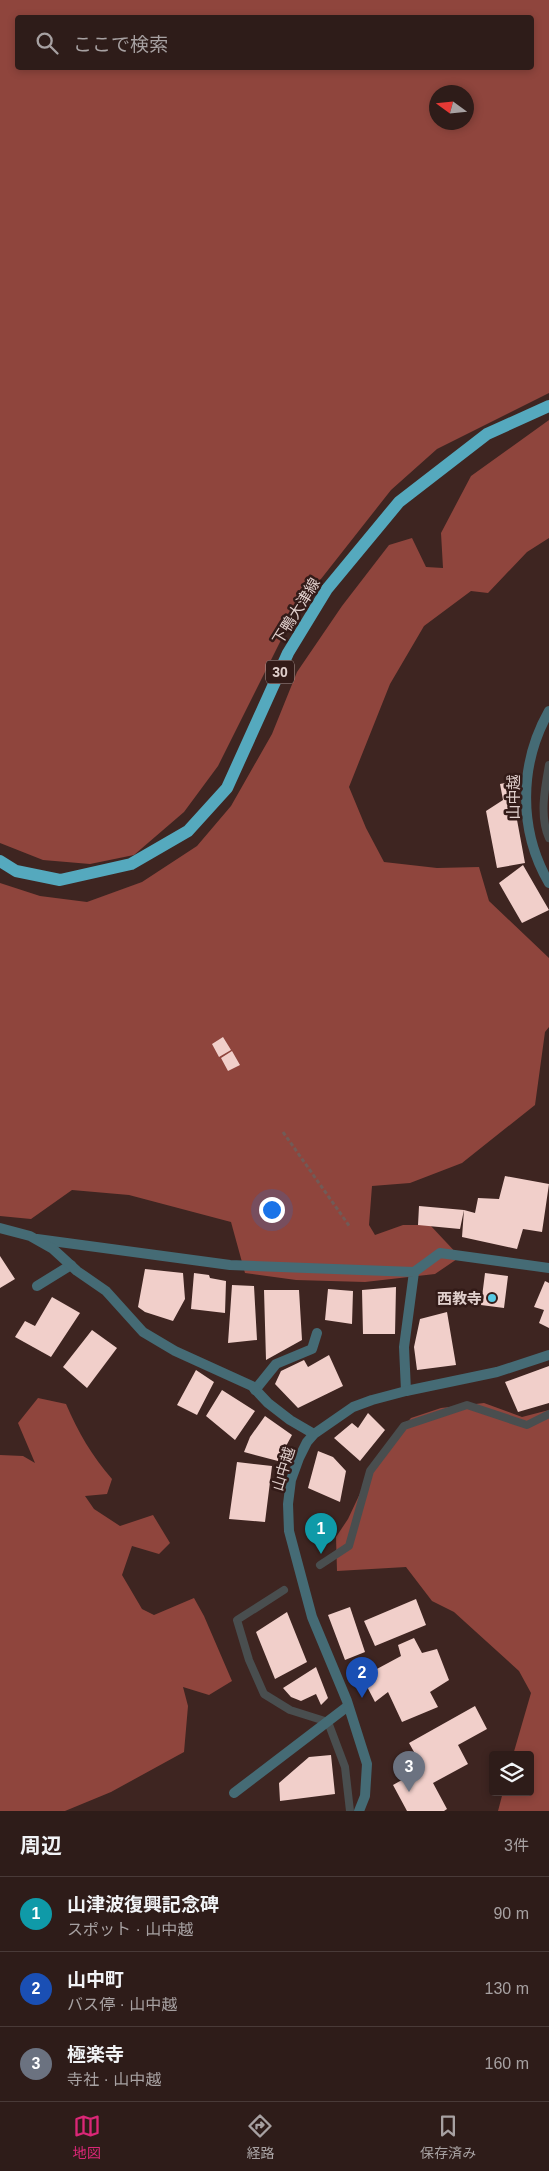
<!DOCTYPE html>
<html lang="ja">
<head>
<meta charset="utf-8">
<style>
	:root { --surface:#2e1c19; --page:#362522; --text:#f1f3f6; --muted:#a7a1a2; --line:#493a38; --accent:#db2777 }
	body { margin:0; font-family:Helvetica,"Noto Sans JP",sans-serif; background:var(--page); color:var(--text) }
	.controls { position:absolute; right:15px; bottom:15px; display:grid; overflow:hidden; border-radius:5px; box-shadow:0 2px 8px #0003 }
	.controls button { width:45px; height:45px; display:grid; place-items:center; padding:0; border:0; border-bottom:1px solid var(--line); background:var(--surface); color:var(--text); font:25px sans-serif }
	.compass { position:absolute; left:429px; top:85px; width:45px; height:45px; border-radius:50%; background:var(--surface); box-shadow:0 2px 8px #0003; rotate:285deg }
	.you { position:absolute; left:271px; top:1209px; width:18px; height:18px; margin:-12px; border:4px solid #fff; border-radius:50%; background:#1a73e8; box-shadow:0 0 0 8px #1a73e833 }
	.badge { display:grid; place-items:center; width:32px; height:32px; border-radius:50%; background:var(--accent); color:#fff; font-size:16px; font-weight:700 }
	.pin { position:absolute; translate:-50% -41px; filter:drop-shadow(0 1px 2px #0008) }
	.pin::after { content:''; position:absolute; top:26px; width:18px; height:15px; background:inherit; clip-path:polygon(0 0,100% 0,50% 100%) }
	.list { margin:0; padding:0; list-style:none }
	h2 { display:flex; justify-content:space-between; align-items:center; height:65px; margin:0; padding:0 20px; font-size:21px }
	h2 small { font-size:16px; font-weight:400; color:var(--muted) }
	.list li { display:grid; grid-template-columns:32px 1fr auto; gap:15px; align-items:center; box-sizing:border-box; height:75px; padding:0 20px; border-top:1px solid var(--line) }
	.list b { display:block; font-size:19px; white-space:nowrap }
	.list p { margin:0; font-size:16px; white-space:nowrap; color:var(--muted) }
	.list em { font-size:16px; font-style:normal; color:var(--muted) }
	.icon { flex:none; width:28px; height:28px; fill:none; stroke:currentColor; stroke-width:2; stroke-linecap:round; stroke-linejoin:round }
	.map { position:relative; flex:none; width:549px; height:1811px; overflow:hidden }
	.search { position:absolute; background:var(--surface); box-shadow:0 2px 8px #0003; left:15px; right:15px; top:15px; height:55px; display:flex; align-items:center; gap:12px; box-sizing:border-box; padding:0 18px; border-radius:5px; color:var(--muted); font-size:19px }
	.sheet { height:290px; background:var(--surface) }
	nav { display:flex; justify-content:space-around; align-items:center; box-sizing:border-box; height:70px; border-top:1px solid var(--line); background:var(--surface); font-size:14px; color:var(--muted) }
	nav a { display:grid; justify-items:center; gap:2px }
	nav .on { color:var(--accent) }
	.map>svg:first-child { display:block }
</style>
</head>
<body>
<div class="map">
<svg width="549" height="1811" viewBox="0 0 549 1811">
	<rect width="100%" height="100%" fill="#3e2521"/>
	<path fill="#8f453d" fill-rule="evenodd" d="M 0,0 L 549,0 L 549,393 L 437,449 L 391,490 L 295,612 L 218,766 L 184,812 L 134,855 L 90,864 L 43,860 L 0,843 ZM 18,18 L 532,18 L 532,68 L 18,68 ZM 466,92 L 466,122 L 436,122 L 436,92 Z
		M 549,420 L 549,538 L 527,552 L 488,593 L 471,591 L 424,626 L 390,684 L 349,787 L 366,828 L 384,862 L 437,868 L 479,867 L 489,901 L 549,958 L 549,1027 L 545,1032 L 535,1105 L 462,1163 L 410,1183 L 372,1186 L 369,1225 L 375,1235 L 403,1225 L 430,1225 L 460,1257 L 435,1274 L 365,1282 L 296,1280 L 245,1273 L 231,1222 L 129,1195 L 72,1190 L 31,1219 L 0,1216 L 0,883 L 40,896 L 87,902 L 142,882 L 197,846 L 231,806 L 272,734 L 297,672 L 342,606 L 389,545 L 412,538 L 426,567 L 443,568 L 441,533 L 471,476 Z
		M 38,1398 L 66,1404 C 78,1432 92,1456 112,1479 L 107,1494 L 85,1496 L 94,1509 L 120,1526 L 153,1515 L 170,1543 L 159,1554 L 132,1546 L 122,1575 L 142,1609 L 154,1615 L 194,1598 L 204,1616 L 232,1681 L 209,1695 L 183,1687 L 188,1706 L 184,1752 L 111,1792 L 65,1811 L 0,1811 L 0,1455 L 23,1456 L 35,1463 L 18,1423 Z
		M 484,1403 L 522,1417 L 549,1410 L 549,1811 L 498,1811 L 503,1792 L 530,1792 L 530,1755 L 513,1755 L 531,1693 L 519,1671 L 454,1612 L 432,1601 L 406,1567 L 337,1571 L 336,1537 L 348,1519 L 379,1453 L 411,1418 L 441,1408 Z"/>
	<g fill="none" stroke-linecap="round" stroke-linejoin="round">
		<path stroke="#494e4f" stroke-width="8" d="M 549,765 C 545,787 539,816 549,838
			M 320,1565 L 349,1546 L 370,1471 L 404,1426 L 467,1405 L 527,1425 L 549,1414
			M 284,1590 L 237,1620 L 249,1660 L 264,1694 L 290,1710 L 328,1722 L 345,1767 L 350,1811"/>
	</g>
	<path fill="#f1cfca" d="M 510,782 L 525,863 L 497,868 L 486,811 L 503,800 L 500,784 Z
		M 523,865 L 549,910 L 522,923 L 499,883 Z
		M 223,1037 L 231,1050 L 219,1057 L 212,1044 Z
		M 232,1051 L 240,1065 L 228,1071 L 221,1058 Z
		M 505,1176 L 549,1184 L 542,1232 L 523,1229 L 517,1249 L 462,1237 L 464,1210 L 460,1229 L 418,1225 L 419,1206 L 464,1210 L 475,1213 L 478,1198 L 499,1199 Z
		M 0,1256 L 15,1279 L 0,1288 Z
		M 145,1269 L 183,1273 L 185,1299 L 173,1321 L 145,1312 L 138,1307 Z
		M 194,1273 L 209,1275 L 210,1278 L 226,1281 L 225,1313 L 191,1309 Z
		M 485,1273 L 508,1276 L 504,1308 L 481,1305 Z
		M 545,1281 L 549,1283 L 549,1328 L 539,1323 L 544,1310 L 534,1307 Z
		M 232,1285 L 254,1286 L 257,1340 L 228,1343 Z
		M 396,1287 L 395,1334 L 363,1334 L 362,1290 Z
		M 328,1289 L 353,1291 L 352,1324 L 325,1320 Z
		M 264,1290 L 299,1290 L 302,1340 L 266,1360 Z
		M 52,1297 L 80,1313 L 51,1357 L 15,1337 L 25,1321 L 35,1326 Z
		M 447,1312 L 456,1365 L 417,1370 L 414,1347 L 420,1319 Z
		M 92,1330 L 117,1348 L 87,1388 L 63,1367 Z
		M 329,1355 L 343,1386 L 298,1408 L 275,1384 L 281,1371 L 304,1360 L 308,1367 Z
		M 549,1366 L 549,1403 L 518,1412 L 505,1382 Z
		M 196,1370 L 214,1382 L 197,1415 L 177,1405 Z
		M 222,1390 L 255,1411 L 235,1440 L 206,1416 Z
		M 368,1413 L 385,1430 L 360,1461 L 334,1438 L 352,1423 L 358,1428 Z
		M 265,1416 L 292,1435 L 278,1461 L 244,1452 L 250,1437 Z
		M 318,1451 L 333,1457 L 346,1471 L 340,1502 L 308,1488 Z
		M 237,1462 L 272,1466 L 265,1522 L 229,1519 Z
		M 416,1599 L 426,1625 L 375,1646 L 364,1621 Z
		M 350,1607 L 365,1652 L 345,1660 L 328,1615 Z
		M 287,1612 L 307,1662 L 275,1679 L 256,1632 Z
		M 414,1638 L 422,1653 L 437,1649 L 449,1680 L 430,1692 L 438,1707 L 402,1722 L 388,1692 L 375,1702 L 362,1677 L 401,1656 L 398,1645 Z
		M 316,1667 L 328,1698 L 321,1705 L 316,1694 L 301,1701 L 291,1697 L 283,1688 Z
		M 475,1706 L 487,1729 L 458,1745 L 468,1764 L 433,1783 L 447,1809 L 444,1811 L 407,1811 L 393,1785 L 423,1768 L 409,1743 Z
		M 331,1755 L 335,1794 L 280,1801 L 279,1783 L 309,1757 Z"/>
	<g fill="none" stroke-linecap="round" stroke-linejoin="round">
		<path stroke="#715b57" stroke-width="3" stroke-dasharray="4 2.5" stroke-linecap="butt" d="M 283,1132 L 350,1227"/>
		<path stroke="#456b75" stroke-width="10" d="M 37,1239 L 230,1265 L 414,1272 L 440,1253 L 549,1268
			M 37,1286 L 71,1265
			M 255,1390 L 276,1364 L 312,1349 L 317,1333
			M 406,1391 L 404,1347 L 414,1272
			M 234,1793 L 348,1706"/>
		<path stroke="#456b75" stroke-width="10" d="M 549,711 C 519,764 518,830 549,883
			M 0,1228 L 30,1236 L 53,1249 L 77,1271 L 106,1291 L 143,1332 L 175,1351 L 252,1386 L 268,1403 L 290,1420 L 314,1434
			M 359,1811 L 365,1796 L 367,1764 L 347,1701 L 312,1617 L 289,1531 L 288,1504 L 291,1480 L 299,1458 L 307,1442 L 314,1434 L 353,1407 L 372,1400 L 406,1391 L 497,1372 L 549,1355"/>
		<path stroke="#55a9be" stroke-width="12" d="M 0,861 L 16,871 L 60,880 L 131,864 L 188,831 L 227,788 L 288,653 L 327,589 L 399,502 L 487,434 L 549,406"/>
	</g>
	<circle fill="#58c9e3" stroke="#331b18" stroke-width="2" cx="492" cy="1298" r="5"/>
	<g text-anchor="middle" dominant-baseline="central" stroke-width="5" stroke-linejoin="round" paint-order="stroke">
		<rect fill="#331b18" stroke="#ac9996" stroke-width="1" x="266" y="660.5" width="28" height="23" rx="4"/>
		<g font-size="14" font-weight="bold" fill="#e0cfcc">
			<text x="280" y="672">30</text>
		</g>
		<g font-size="15" fill="#e0cfcc" stroke="#331b18">
			<text transform="translate(296 611) rotate(-58)">下鴨大津線</text>
			<text transform="translate(513 797) rotate(-90)">山中越</text>
			<text transform="translate(283 1469) rotate(-73)">山中越</text>
		</g>
		<g font-size="15" font-weight="bold" fill="#e0cfcc" stroke="#331b18" text-anchor="end">
			<text x="482" y="1298">西教寺</text>
		</g>
	</g>
</svg>
<div class="controls">
<button><svg class="icon" aria-label="layers" viewBox="0 0 24 24"><path d="M12 4l9 5-9 5-9-5zM3 14l9 5 9-5"/></svg></button>
</div>
<svg class="compass" viewBox="-18 -18 36 36"><path d="M0-13l5 13h-10z" fill="#e53935"/><path d="M0 13l5-13h-10z" fill="#a7a1a2"/></svg>
<div class="you"></div>
<div class="pin badge" style="left:321px;top:1554px;background:#0f9aa8">1</div>
<div class="pin badge" style="left:362px;top:1698px;background:#1a4fb4">2</div>
<div class="pin badge" style="left:409px;top:1792px;background:#6b7280">3</div>
<div class="search"><svg class="icon" aria-label="search" viewBox="0 0 24 24"><circle cx="10" cy="10" r="6"/><path d="M15 15l6 6"/></svg>ここで検索</div>
</div>
<section class="sheet">
<h2>周辺<small>3件</small></h2>
<ul class="list">
<li><span class="badge" style="background:#0f9aa8">1</span><div><b>山津波復興記念碑</b><p>スポット · 山中越</p></div><em>90 m</em></li>
<li><span class="badge" style="background:#1a4fb4">2</span><div><b>山中町</b><p>バス停 · 山中越</p></div><em>130 m</em></li>
<li><span class="badge" style="background:#6b7280">3</span><div><b>極楽寺</b><p>寺社 · 山中越</p></div><em>160 m</em></li>
</ul>
</section>
<nav>
<a class="on"><svg class="icon" aria-label="map" viewBox="0 0 24 24"><path d="M3 6l6-2 6 2 6-2v14l-6 2-6-2-6 2zM9 4v14M15 6v14"/></svg>地図</a>
<a><svg class="icon" aria-label="directions" viewBox="0 0 24 24"><path d="M12 3l9 9-9 9-9-9zM9 14v-3h6M13 9l2 2-2 2"/></svg>経路</a>
<a><svg class="icon" aria-label="saved" viewBox="0 0 24 24"><path d="M7 4h10v16l-5-4-5 4z"/></svg>保存済み</a>
</nav>
</body>
</html>
